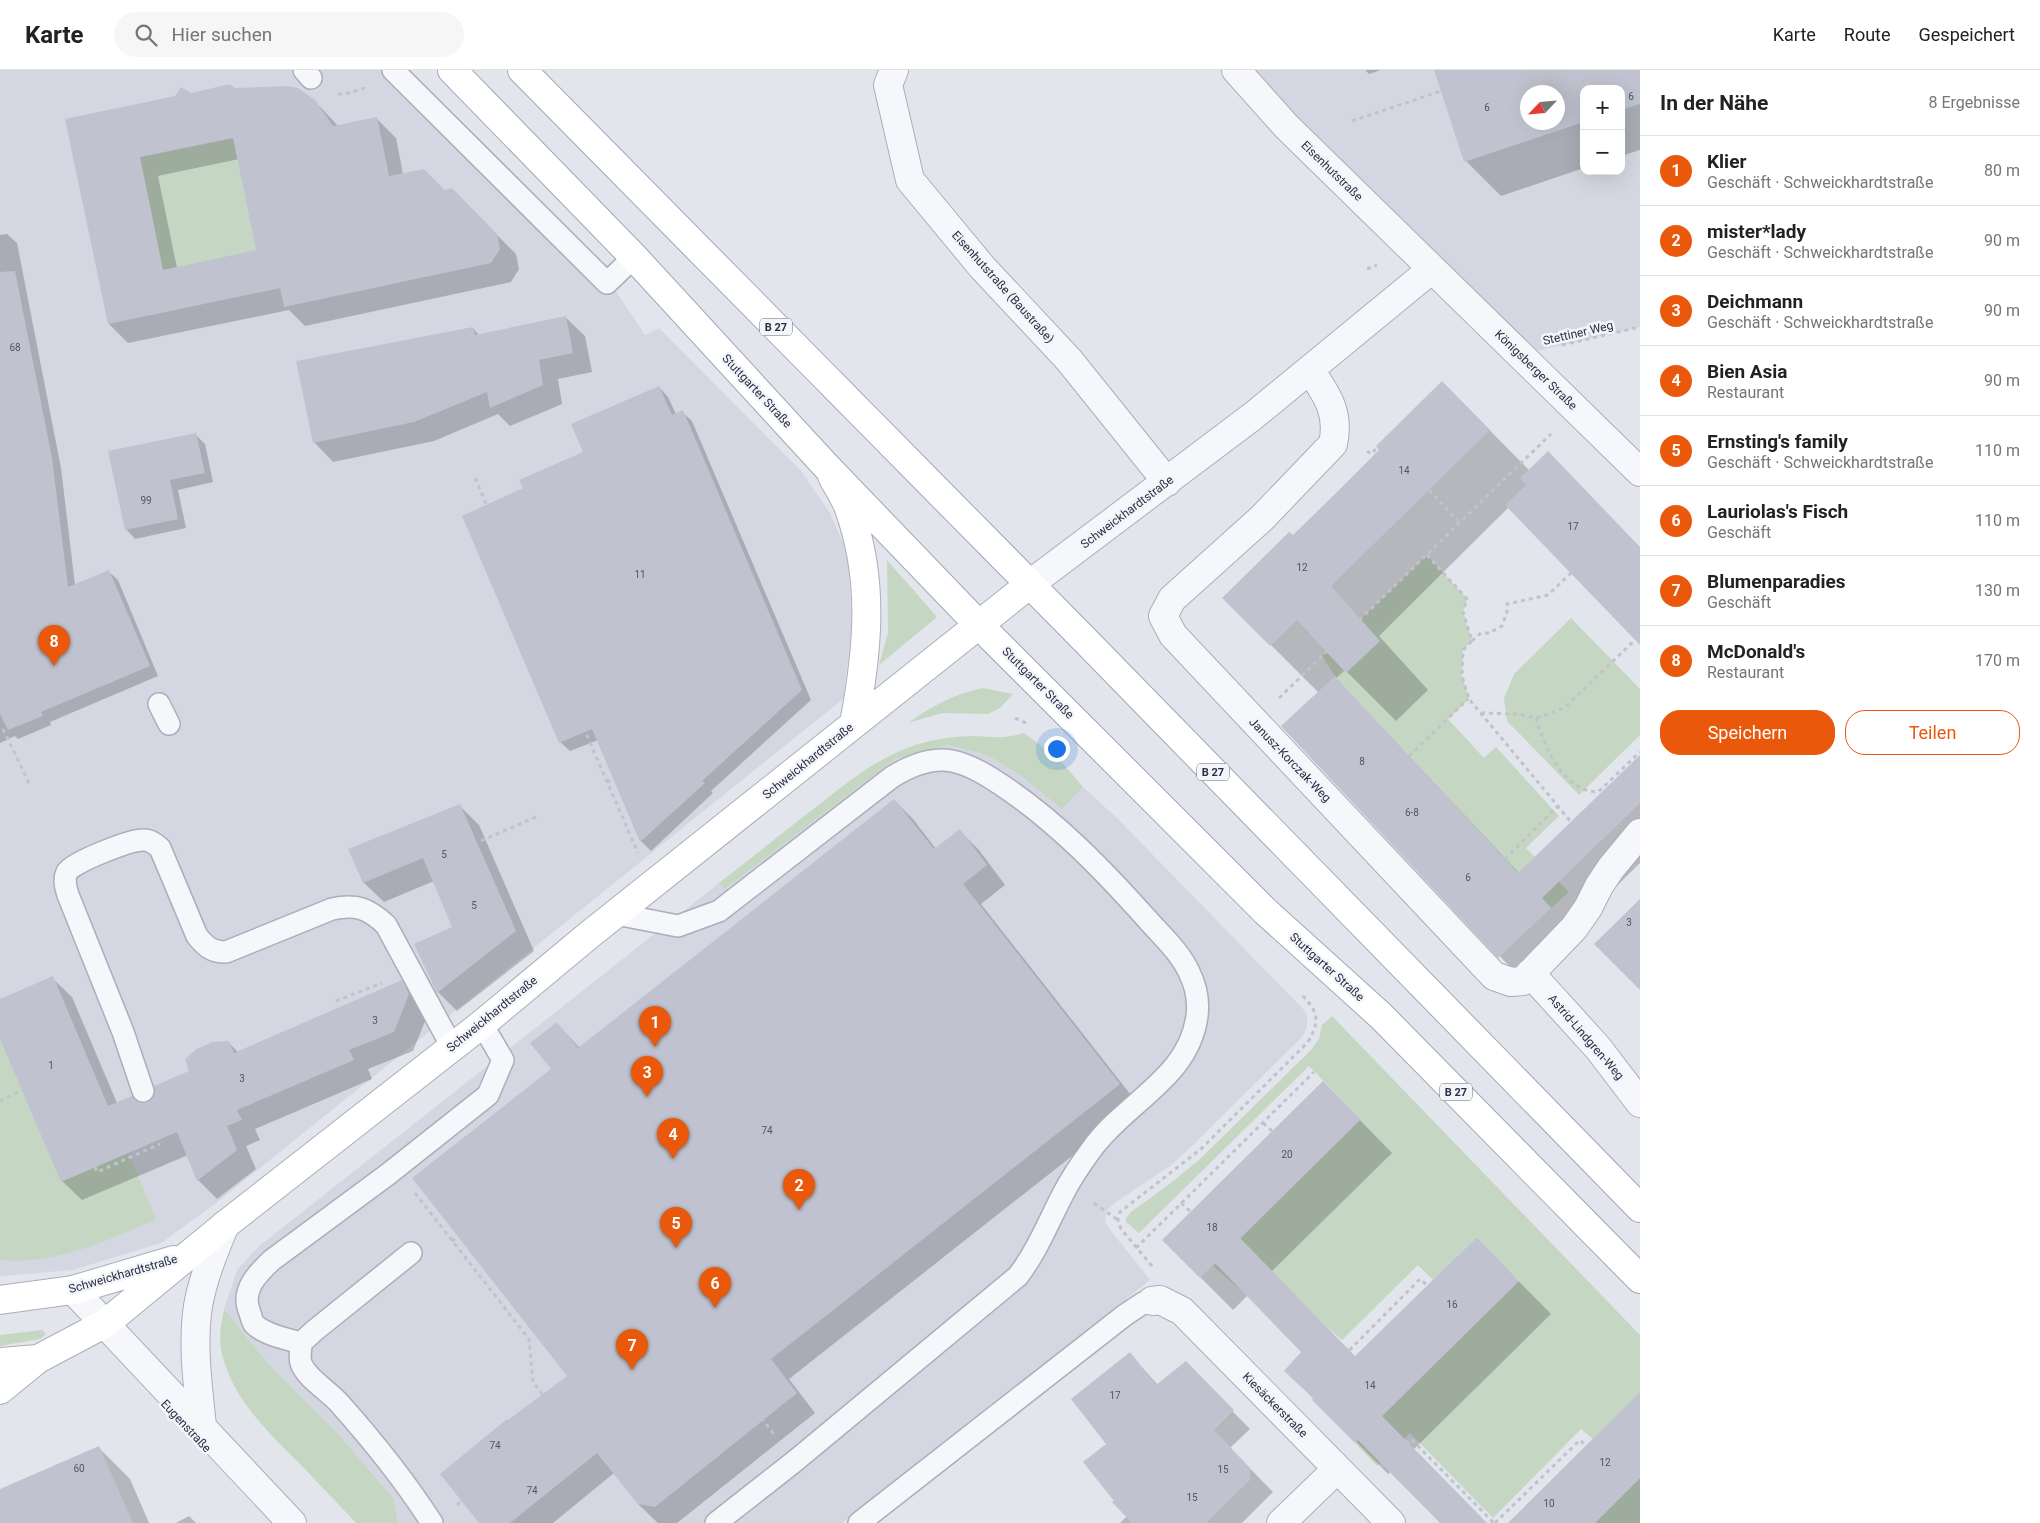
<!DOCTYPE html>
<html lang="de">
<head>
<meta charset="utf-8">
<style>
	:root { --surface:#fff; --page:#f6f6f6; --text:#222; --muted:#767676; --line:#e0e0e0; --accent:#ea580c }
	body { margin:0; font-family:Roboto,sans-serif; background:var(--page); color:var(--text) }
	.controls { position:absolute; right:15px; top:15px; display:grid; overflow:hidden; border-radius:10px; box-shadow:0 5px 20px #0002 }
	.controls button { width:45px; height:45px; display:grid; place-items:center; padding:0; border:0; border-bottom:1px solid var(--line); background:var(--surface); color:var(--text); font:25px sans-serif }
	.compass { position:absolute; left:1520px; top:15px; width:45px; height:45px; border-radius:50%; background:var(--surface); box-shadow:0 5px 20px #0002; rotate:244deg }
	.you { position:absolute; left:1056px; top:678px; width:18px; height:18px; margin:-12px; border:4px solid #fff; border-radius:50%; background:#1a73e8; box-shadow:0 0 0 8px #1a73e833 }
	.badge { display:grid; place-items:center; width:32px; height:32px; border-radius:50%; background:var(--accent); color:#fff; font-size:16px; font-weight:700 }
	.pin { position:absolute; translate:-50% -41px; filter:drop-shadow(0 1px 2px #0008) }
	.pin::after { content:''; position:absolute; top:26px; width:18px; height:15px; background:inherit; clip-path:polygon(0 0,100% 0,50% 100%) }
	.list { margin:0; padding:0; list-style:none }
	h2 { display:flex; justify-content:space-between; align-items:center; height:65px; margin:0; padding:0 20px; font-size:21px }
	h2 small { font-size:16px; font-weight:400; color:var(--muted) }
	.list li { display:grid; grid-template-columns:32px 1fr auto; gap:15px; align-items:center; box-sizing:border-box; height:70px; padding:0 20px; border-top:1px solid var(--line) }
	.list b { display:block; font-size:19px; white-space:nowrap }
	.list p { margin:0; font-size:16px; white-space:nowrap; color:var(--muted) }
	.list em { font-size:16px; font-style:normal; color:var(--muted) }
	.actions { display:flex; gap:10px; padding:15px 20px }
	.actions a { flex:1; padding:11px 0; border:1px solid var(--accent); border-radius:20px; text-align:center; font-size:18px; color:var(--accent) }
	.actions .main { background:var(--accent); color:#fff }
	.icon { flex:none; width:28px; height:28px; fill:none; stroke:currentColor; stroke-width:2; stroke-linecap:round; stroke-linejoin:round }
	.map { position:relative; flex:none; width:1640px; height:1453px; overflow:hidden }
	header { display:flex; align-items:center; gap:30px; box-sizing:border-box; height:70px; padding:0 25px; background:var(--surface); border-bottom:1px solid var(--line) }
	header strong { font-size:24px }
	nav { display:flex; gap:28px; margin-inline-start:auto; font-size:18px }
	.search { width:350px; height:45px; background:var(--page); display:flex; align-items:center; gap:12px; box-sizing:border-box; padding:0 18px; border-radius:28px; color:var(--muted); font-size:19px }
	main { display:flex }
	aside { flex:1; background:var(--surface) }
	.map>svg:first-child { display:block }
</style>
</head>
<body>
<header>
<strong>Karte</strong>
<div class="search"><svg class="icon" aria-label="search" viewBox="0 0 24 24"><circle cx="10" cy="10" r="6"/><path d="M15 15l6 6"/></svg>Hier suchen</div>
<nav><a>Karte</a><a>Route</a><a>Gespeichert</a></nav>
</header>
<main>
<div class="map">
<svg width="1640" height="1453" viewBox="0 0 1640 1453">
	<rect width="100%" height="100%" fill="#e3e5ec"/>
	<path fill="#d4d7e1" fill-rule="evenodd" d="M 0,0 L 407,0 L 597,193 L 645,265 L 659,258 L 801,401 L 830,443 L 848,485 L 852,557 L 843,629 L 215,1134 L 161,1173 L 73,1200 L 0,1206 Z
		M 1236,0 L 1640,0 L 1640,257 L 1520,285 ZM 1584,19 L 1621,19 L 1621,101 L 1584,101 ZM 1528,22 L 1558,22 L 1558,52 L 1528,52 Z
		M 948,675 L 987,685 L 1020,705 L 1062,738 L 1083,717 L 1117,748 L 1304,940 L 1307,946 L 1307,957 L 1303,966 L 1192,1076 L 1170,1096 L 1116,1132 L 1106,1141 L 1105,1151 L 1111,1161 L 1150,1210 L 842,1453 L 398,1453 L 393,1428 L 340,1366 L 267,1292 L 224,1239 L 237,1200 L 258,1177 L 719,813 L 725,819 L 895,689 Z"/>
	<path fill="#c5d7c3" d="M 233,68 L 256,180 L 163,200 L 140,87 Z
		M 1427,485 L 1467,529 L 1463,542 L 1472,571 L 1463,580 L 1462,606 L 1469,629 L 1448,649 L 1484,688 L 1496,677 L 1559,746 L 1526,778 L 1569,822 L 1551,838 L 1335,606 L 1322,586 Z
		M 887,490 L 937,547 L 879,595 L 888,563 Z
		M 1571,548 L 1640,619 L 1640,665 L 1579,725 L 1507,651 L 1504,628 L 1514,604 Z
		M 983,618 L 1013,624 L 1000,638 L 988,644 L 942,643 L 908,653 C 932,636 954,624 983,618 Z
		M 1024,663 L 1060,690 L 1083,717 L 1062,739 L 1020,705 L 987,685 L 948,675 L 895,689 L 725,819 L 719,813 C 750,789 781,764 812,740 C 844,715 876,688 915,675 C 934,669 955,666 975,666 C 992,667 1007,669 1024,663 Z
		M 1332,946 L 1640,1265 L 1640,1333 L 1593,1369 L 1581,1359 L 1493,1448 L 1410,1363 L 1377,1396 L 1355,1373 L 1519,1211 L 1477,1167 L 1433,1210 L 1418,1195 L 1342,1270 L 1327,1257 L 1266,1195 L 1241,1220 L 1213,1196 L 1361,1049 L 1309,996 L 1139,1163 L 1126,1152 L 1126,1148 L 1131,1142 L 1172,1112 L 1200,1089 L 1310,981 L 1319,969 L 1322,955 Z
		M 0,969 L 61,1111 L 128,1083 L 156,1149 C 112,1170 50,1196 0,1190 Z
		M 224,1239 L 267,1292 L 340,1366 L 393,1428 L 398,1453 L 356,1453 C 338,1434 319,1414 301,1395 C 269,1363 233,1330 222,1284 C 218,1270 221,1254 224,1239 Z
		M 42,1260 L 46,1264 L 40,1269 L 0,1276 L 0,1265 Z
		M 1640,1408 L 1640,1453 L 1595,1453 Z"/>
	<path fill="#0003" fill-rule="evenodd" d="M 1365,0 L 1381,0 L 1369,4 Z
		M 1436,0 L 1640,0 L 1640,80 L 1621,86 L 1621,19 L 1584,19 L 1584,98 L 1501,126 L 1466,91 ZM 1528,22 L 1558,22 L 1558,52 L 1528,52 Z
		M 235,20 L 314,30 L 338,56 L 376,48 L 396,68 L 403,104 L 445,121 L 452,120 L 516,184 L 519,199 L 511,212 L 305,256 L 289,240 L 128,273 L 109,254 L 66,50 L 191,24 ZM 239,89 L 258,181 L 177,198 L 158,106 Z
		M 7,164 L 17,173 L 61,398 L 75,515 L 108,501 L 118,510 L 158,606 L 50,652 L 51,655 L 18,669 L 15,666 L 0,673 L 0,165 Z
		M 565,247 L 585,266 L 592,302 L 558,309 L 562,334 L 510,356 L 498,344 L 434,371 L 333,392 L 314,372 L 473,258 L 479,265 Z
		M 1442,312 L 1530,401 L 1640,477 L 1640,573 L 1509,437 L 1379,566 L 1428,620 L 1396,651 L 1345,600 L 1336,608 L 1519,803 L 1640,686 L 1640,793 L 1572,860 L 1530,918 L 1283,656 L 1319,623 L 1224,528 L 1293,467 L 1381,380 Z
		M 659,317 L 668,327 L 676,344 L 682,342 L 692,351 L 811,630 L 711,721 L 713,723 L 651,781 L 641,771 L 598,670 L 570,681 L 560,672 L 524,419 L 585,383 Z
		M 196,365 L 205,374 L 213,412 L 178,420 L 186,458 L 135,469 L 126,459 Z
		M 894,730 L 913,749 L 936,779 L 960,761 L 979,780 L 1005,815 L 981,834 L 1138,1034 L 789,1309 L 815,1343 L 677,1453 L 658,1453 L 638,1434 L 614,1403 L 553,1453 L 481,1453 L 569,1306 L 553,999 L 557,954 L 580,978 Z
		M 460,736 L 479,755 L 534,881 L 457,941 L 438,922 L 415,875 L 454,858 L 434,811 L 384,832 L 364,813 L 350,780 Z
		M 52,908 L 72,927 L 117,1033 L 148,1034 L 228,972 L 238,982 L 401,912 L 421,931 L 428,944 L 413,981 L 368,999 L 372,1009 L 255,1059 L 260,1070 L 246,1076 L 256,1099 L 217,1129 L 198,1110 L 188,1085 L 82,1130 L 62,1111 L 0,966 L 0,930 Z
		M 1323,1012 L 1392,1083 L 1272,1201 L 1356,1288 L 1477,1169 L 1551,1244 L 1414,1379 L 1486,1453 L 1441,1453 L 1391,1402 L 1388,1404 L 1285,1300 L 1303,1282 L 1248,1225 L 1233,1240 L 1163,1170 Z
		M 1130,1284 L 1158,1315 L 1185,1293 L 1250,1359 L 1230,1378 L 1273,1422 L 1242,1453 L 1120,1453 L 1127,1446 L 1115,1431 L 1108,1374 Z
		M 1640,1335 L 1640,1453 L 1509,1453 Z
		M 98,1377 L 130,1409 L 149,1453 L 0,1453 L 0,1421 Z
		M 189,1446 L 196,1453 L 176,1453 Z"/>
	<path fill="#c0c3cf" fill-rule="evenodd" d="M 1434,0 L 1640,0 L 1640,34 L 1621,40 L 1621,19 L 1584,19 L 1584,52 L 1464,92 ZM 1528,22 L 1558,22 L 1558,52 L 1528,52 Z
		M 230,14 L 235,18 L 286,16 L 298,18 L 315,30 L 333,56 L 377,47 L 389,106 L 424,99 L 445,120 L 452,118 L 497,164 L 500,179 L 491,193 L 284,237 L 280,218 L 108,254 L 65,49 L 175,26 L 181,17 L 191,23 ZM 233,68 L 256,180 L 163,200 L 140,87 Z
		M 15,201 L 52,388 L 68,517 L 109,500 L 150,596 L 41,642 L 43,646 L 8,660 L 0,644 L 0,202 Z
		M 566,246 L 573,283 L 539,290 L 543,315 L 490,338 L 487,322 L 414,352 L 313,373 L 296,291 L 473,257 L 475,265 Z
		M 1442,311 L 1490,360 L 1331,516 L 1380,571 L 1346,603 L 1297,550 L 1270,576 L 1222,528 L 1289,462 L 1293,465 L 1336,423 L 1379,380 L 1376,376 Z
		M 659,316 L 672,345 L 683,340 L 802,620 L 702,711 L 705,713 L 640,772 L 592,659 L 559,673 L 462,446 L 523,418 L 519,410 L 583,382 L 571,354 Z
		M 196,363 L 205,403 L 170,410 L 178,449 L 125,460 L 108,381 Z
		M 1548,381 L 1640,477 L 1640,575 L 1505,435 L 1526,415 L 1520,408 Z
		M 1335,606 L 1518,803 L 1640,685 L 1640,733 L 1542,828 L 1551,838 L 1498,888 L 1281,656 Z
		M 894,729 L 934,779 L 960,759 L 987,795 L 963,814 L 1120,1014 L 771,1289 L 797,1323 L 655,1437 L 638,1434 L 597,1383 L 510,1453 L 479,1453 L 440,1404 L 507,1349 L 508,1350 L 567,1306 L 412,1108 L 551,999 L 530,973 L 557,952 L 578,978 Z
		M 460,734 L 516,861 L 437,923 L 414,874 L 452,857 L 423,788 L 363,813 L 348,779 Z
		M 1640,829 L 1640,920 L 1594,874 Z
		M 53,906 L 108,1036 L 132,1026 L 140,1033 L 147,1033 L 155,1024 L 154,1016 L 189,1001 L 185,989 L 197,979 L 212,972 L 229,971 L 234,983 L 402,910 L 409,924 L 394,962 L 349,980 L 354,990 L 237,1040 L 242,1050 L 227,1056 L 237,1080 L 197,1111 L 177,1062 L 61,1112 L 0,969 L 0,929 Z
		M 1323,1011 L 1361,1049 L 1240,1168 L 1355,1286 L 1477,1167 L 1519,1211 L 1382,1346 L 1487,1453 L 1440,1453 L 1358,1370 L 1355,1373 L 1312,1330 L 1313,1328 L 1284,1301 L 1301,1282 L 1215,1193 L 1200,1208 L 1162,1170 Z
		M 1130,1282 L 1156,1315 L 1186,1291 L 1234,1340 L 1214,1360 L 1250,1398 L 1250,1410 L 1206,1453 L 1132,1453 L 1112,1432 L 1114,1431 L 1083,1392 L 1106,1374 L 1071,1329 Z
		M 1640,1322 L 1640,1408 L 1595,1453 L 1508,1453 Z
		M 99,1376 L 133,1453 L 0,1453 L 0,1419 Z"/>
	<g fill="none" stroke-linecap="round" stroke-linejoin="round">
		<g stroke="#abaeba" stroke-width="24">
			<path id="lane" d="M 304,0 L 311,8
				M 393,0 L 607,213 L 634,187
				M 159,634 L 169,654
				M 616,844 L 678,856 L 719,841 L 892,707 C 910,696 931,687 952,691 C 971,695 988,706 1003,716 C 1058,753 1103,800 1147,849 C 1161,865 1180,882 1189,902 C 1196,916 1199,930 1197,946 C 1189,1007 1129,1030 1094,1076 C 1082,1092 1071,1108 1062,1126 C 1048,1153 1037,1181 1018,1206 L 795,1391 L 716,1453
				M 143,1021 L 123,962 L 68,825 C 66,818 63,810 67,802 C 73,792 130,770 143,770 C 150,770 154,773 160,778 L 197,866 C 206,877 212,882 226,882 L 332,839 C 356,834 368,838 386,855 L 452,977
				M 411,1183 L 314,1261 L 301,1273 C 301,1279 299,1287 301,1293 C 306,1308 329,1321 340,1334 C 373,1371 405,1411 432,1453
				M 301,1273 C 287,1269 265,1265 254,1254 C 252,1251 251,1246 250,1243 C 240,1221 257,1204 272,1190 L 387,1105 L 488,1025 L 503,990 L 482,954
				M 859,1453 L 1125,1245 L 1143,1233 L 1152,1231"/>
		</g>
		<g stroke="#abaeba" stroke-width="30">
			<path id="street" d="M 894,0 L 888,15 L 910,110 L 982,197 L 1069,290 L 1167,412
				M 1236,0 L 1286,56 L 1640,402
				M 1310,300 C 1327,325 1340,343 1333,374 L 1262,448 L 1172,529 L 1163,546 L 1173,565 L 1494,906 L 1511,912 L 1523,911 L 1574,858 L 1588,838 L 1599,816 L 1611,798 L 1640,763
				M 1030,514 L 1253,346 L 1432,199
				M 1530,903 L 1598,978 L 1640,1033
				M 73,1220 L 292,1453
				M 1152,1231 L 1160,1230 L 1182,1241 L 1391,1453
				M 202,1356 C 198,1317 192,1275 198,1236 C 203,1208 214,1181 225,1155
				M 1281,1453 L 1337,1399"/>
		</g>
		<g stroke="#abaeba" stroke-width="30">
			<path id="secondary" d="M 832,406 C 837,416 844,426 848,436 C 875,509 868,579 854,654
				M 0,1230 L 73,1220 L 174,1190
				M 0,1292 L 38,1289 L 106,1253 L 225,1155 L 482,954 L 589,865 L 1030,514
				M 0,1320 L 38,1289"/>
		</g>
		<g stroke="#a1a7b9" stroke-width="30">
			<path id="primary" d="M 452,0 L 634,187 L 826,396 L 978,554 L 1266,842 L 1381,946 L 1640,1209
				M 522,0 L 1082,567 L 1640,1138"/>
		</g>
		<path stroke="#c1c3cb" stroke-width="3" stroke-dasharray="4 4" stroke-linecap="butt" d="M 338,24 L 345,24 L 368,17
			M 1352,51 L 1441,21
			M 1367,199 L 1377,195
			M 1562,275 L 1640,257
			M 1367,381 L 1371,384 L 1377,378
			M 475,408 L 638,783
			M 1429,420 L 1460,453
			M 1427,485 L 1467,529 L 1463,542 L 1472,571 L 1463,580 L 1462,606 L 1469,629 L 1571,752
			M 1327,521 L 1359,551
			M 1472,571 L 1481,563 L 1489,563 L 1502,556 L 1507,542 L 1507,534 L 1548,525 L 1571,503
			M 1279,628 L 1551,364
			M 1481,643 L 1519,644 L 1536,648 L 1564,638 L 1635,570
			M 1015,648 L 1026,653
			M 1536,648 C 1545,677 1562,721 1598,722 L 1640,682
			M 3,659 L 29,713
			M 1409,686 L 1468,629
			M 607,712 L 614,709
			M 481,771 L 538,746
			M 1505,789 L 1558,736
			M 336,931 L 382,913
			M 0,1031 L 22,1020
			M 1263,1053 L 1272,1061
			M 95,1097 L 97,1102 L 160,1074
			M 415,1123 L 529,1269 L 533,1312 L 564,1352
			M 1094,1133 L 1118,1150
			M 1181,1133 L 1190,1141
			M 452,1171 L 458,1167
			M 1136,1178 L 1314,1002
			M 1152,1196 L 1121,1159 L 1118,1150 L 1120,1142 L 1201,1079 L 1308,972 C 1320,951 1319,943 1302,925
			M 1336,1293 L 1342,1300
			M 737,1316 L 776,1367
			M 1310,1320 L 1420,1209 L 1428,1216
			M 747,1340 L 770,1321 L 755,1301
			M 1383,1396 L 1411,1369 L 1494,1453
			M 660,1402 L 732,1345
			M 667,1411 L 740,1354
			M 457,1435 L 569,1348
			M 1495,1453 L 1580,1370 L 1586,1376"/>
		<use href="#lane" stroke="#f6f7fa" stroke-width="21"/>
		<use href="#street" stroke="#f6f7fa" stroke-width="28"/>
		<use href="#secondary" stroke="#fff" stroke-width="28"/>
		<use href="#primary" stroke="#fff" stroke-width="28"/>
	</g>
	<g text-anchor="middle" dominant-baseline="central" stroke-width="5" stroke-linejoin="round" paint-order="stroke">
		<g font-size="10" fill="#4f5468">
			<text x="1631" y="26">6</text>
			<text x="1487" y="37">6</text>
			<text x="15" y="277">68</text>
			<text x="1404" y="400">14</text>
			<text x="146" y="430">99</text>
			<text x="1573" y="456">17</text>
			<text x="1302" y="497">12</text>
			<text x="640" y="504">11</text>
			<text x="1362" y="691">8</text>
			<text x="1412" y="742">6-8</text>
			<text x="444" y="784">5</text>
			<text x="1468" y="807">6</text>
			<text x="474" y="835">5</text>
			<text x="1629" y="852">3</text>
			<text x="375" y="950">3</text>
			<text x="51" y="995">1</text>
			<text x="242" y="1008">3</text>
			<text x="767" y="1060">74</text>
			<text x="1287" y="1084">20</text>
			<text x="1212" y="1157">18</text>
			<text x="1452" y="1234">16</text>
			<text x="1370" y="1315">14</text>
			<text x="1115" y="1325">17</text>
			<text x="495" y="1375">74</text>
			<text x="1605" y="1392">12</text>
			<text x="79" y="1398">60</text>
			<text x="1223" y="1399">15</text>
			<text x="532" y="1420">74</text>
			<text x="1192" y="1427">15</text>
			<text x="1549" y="1433">10</text>
		</g>
		<g fill="#f3f5f9" stroke="#666a7c" stroke-width="1">
			<rect x="760" y="248.5" width="32" height="17" rx="4"/>
			<rect x="1197" y="693.5" width="32" height="17" rx="4"/>
			<rect x="1440" y="1013.5" width="32" height="17" rx="4"/>
		</g>
		<g font-size="11" font-weight="bold" fill="#292f46">
			<text x="776" y="257">B 27</text>
			<text x="1213" y="702">B 27</text>
			<text x="1456" y="1022">B 27</text>
		</g>
		<g font-size="12" fill="#292f46" stroke="#f3f5f9">
			<text transform="translate(1332 101) rotate(44)">Eisenhutstraße</text>
			<text transform="translate(1003 217) rotate(48)">Eisenhutstraße (Baustraße)</text>
			<text transform="translate(1578 263) rotate(-13)">Stettiner Weg</text>
			<text transform="translate(1536 300) rotate(44)">Königsberger Straße</text>
			<text transform="translate(757 321) rotate(47)">Stuttgarter Straße</text>
			<text transform="translate(1127 442) rotate(-37)">Schweickhardtstraße</text>
			<text transform="translate(1038 613) rotate(45)">Stuttgarter Straße</text>
			<text transform="translate(1290 690) rotate(46)">Janusz-Korczak-Weg</text>
			<text transform="translate(808 691) rotate(-39)">Schweickhardtstraße</text>
			<text transform="translate(1327 897) rotate(42)">Stuttgarter Straße</text>
			<text transform="translate(492 944) rotate(-39)">Schweickhardtstraße</text>
			<text transform="translate(1586 967) rotate(49)">Astrid-Lindgren-Weg</text>
			<text transform="translate(123 1204) rotate(-16)">Schweickhardtstraße</text>
			<text transform="translate(1275 1335) rotate(45)">Kiesäckerstraße</text>
			<text transform="translate(186 1356) rotate(47)">Eugenstraße</text>
		</g>
	</g>
</svg>
<div class="controls">
<button>+</button>
<button>−</button>
</div>
<svg class="compass" viewBox="-18 -18 36 36"><path d="M0-13l5 13h-10z" fill="#e53935"/><path d="M0 13l5-13h-10z" fill="#767676"/></svg>
<div class="you"></div>
<div class="pin badge" style="left:655px;top:977px">1</div>
<div class="pin badge" style="left:799px;top:1140px">2</div>
<div class="pin badge" style="left:647px;top:1027px">3</div>
<div class="pin badge" style="left:673px;top:1089px">4</div>
<div class="pin badge" style="left:676px;top:1178px">5</div>
<div class="pin badge" style="left:715px;top:1238px">6</div>
<div class="pin badge" style="left:632px;top:1300px">7</div>
<div class="pin badge" style="left:54px;top:596px">8</div>
</div>
<aside>
<h2>In der Nähe<small>8 Ergebnisse</small></h2>
<ul class="list">
<li><span class="badge">1</span><div><b>Klier</b><p>Geschäft · Schweickhardtstraße</p></div><em>80 m</em></li>
<li><span class="badge">2</span><div><b>mister*lady</b><p>Geschäft · Schweickhardtstraße</p></div><em>90 m</em></li>
<li><span class="badge">3</span><div><b>Deichmann</b><p>Geschäft · Schweickhardtstraße</p></div><em>90 m</em></li>
<li><span class="badge">4</span><div><b>Bien Asia</b><p>Restaurant</p></div><em>90 m</em></li>
<li><span class="badge">5</span><div><b>Ernsting's family</b><p>Geschäft · Schweickhardtstraße</p></div><em>110 m</em></li>
<li><span class="badge">6</span><div><b>Lauriolas's Fisch</b><p>Geschäft</p></div><em>110 m</em></li>
<li><span class="badge">7</span><div><b>Blumenparadies</b><p>Geschäft</p></div><em>130 m</em></li>
<li><span class="badge">8</span><div><b>McDonald's</b><p>Restaurant</p></div><em>170 m</em></li>
</ul>
<div class="actions"><a class="main">Speichern</a><a>Teilen</a></div>
</aside>
</main>
</body>
</html>
